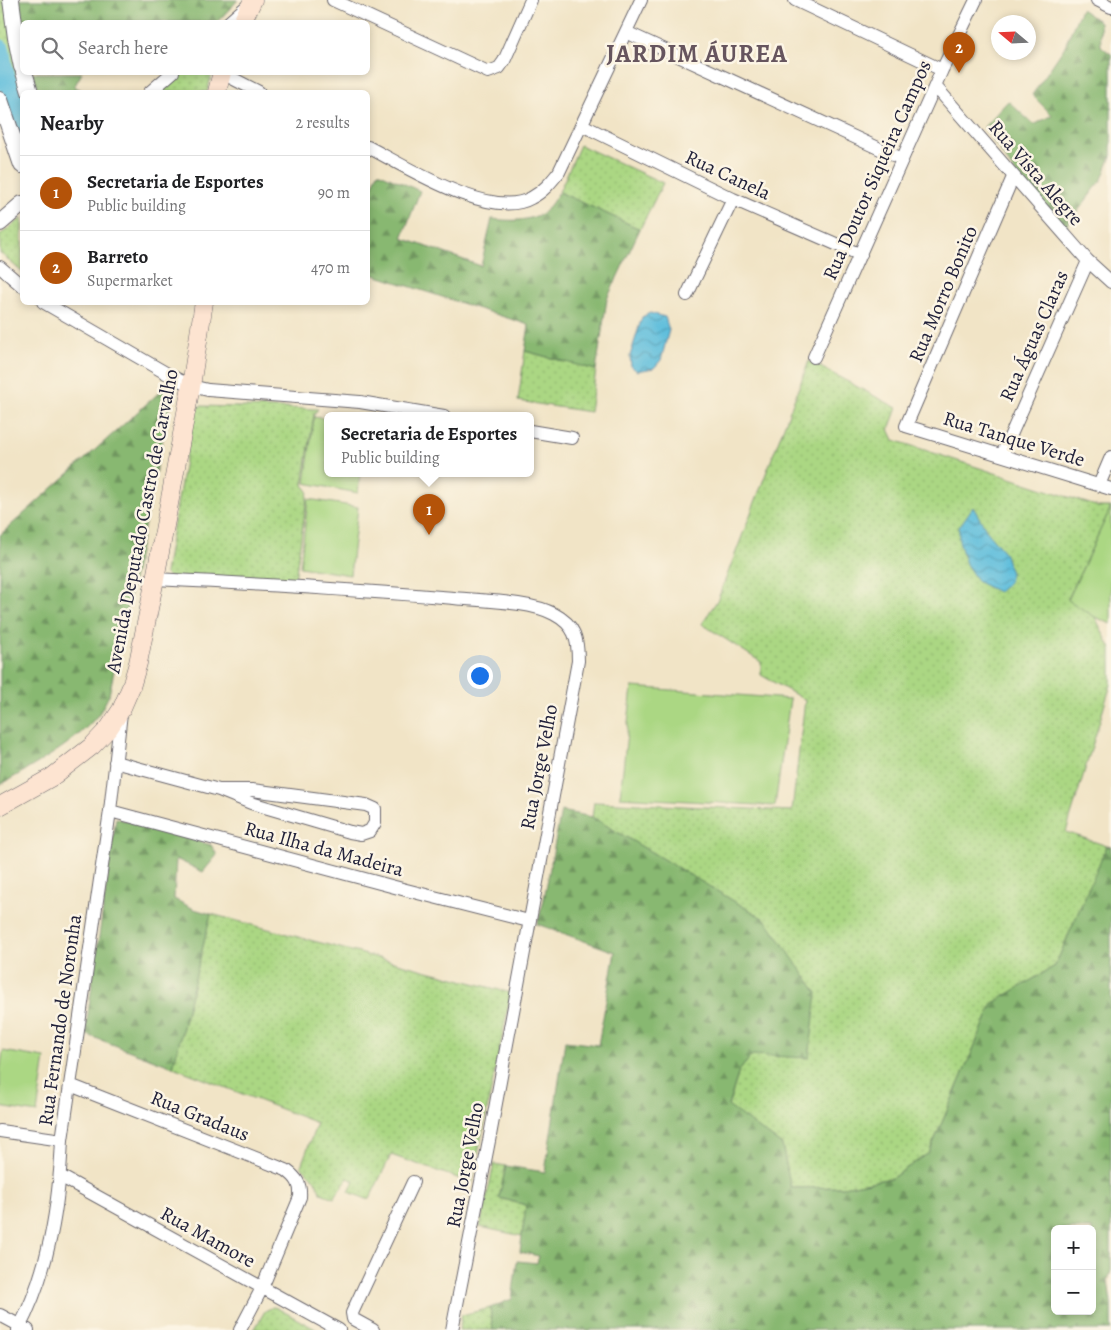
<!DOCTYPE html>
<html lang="en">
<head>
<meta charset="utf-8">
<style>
	:root { --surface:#fff; --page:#f2f2f2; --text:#202124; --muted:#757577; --line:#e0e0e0; --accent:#b45309 }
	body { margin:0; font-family:Alegreya,serif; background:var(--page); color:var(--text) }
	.controls { position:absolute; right:15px; bottom:15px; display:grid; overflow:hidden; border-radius:8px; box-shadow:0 2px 8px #0003 }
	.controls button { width:45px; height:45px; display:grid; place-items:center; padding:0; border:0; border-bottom:1px solid var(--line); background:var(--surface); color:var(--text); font:25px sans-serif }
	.compass { position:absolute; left:991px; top:15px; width:45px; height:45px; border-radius:50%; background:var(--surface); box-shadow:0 2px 8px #0003; rotate:289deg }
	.you { position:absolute; left:479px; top:675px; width:18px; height:18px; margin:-12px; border:4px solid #fff; border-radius:50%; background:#1a73e8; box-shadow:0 0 0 8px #1a73e833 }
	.badge { display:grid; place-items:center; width:32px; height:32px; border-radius:50%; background:var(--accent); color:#fff; font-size:16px; font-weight:700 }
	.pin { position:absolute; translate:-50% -41px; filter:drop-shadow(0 1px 2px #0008) }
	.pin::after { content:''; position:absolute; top:26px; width:18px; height:15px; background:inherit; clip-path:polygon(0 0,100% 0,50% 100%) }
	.popup { position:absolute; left:324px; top:412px; width:210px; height:65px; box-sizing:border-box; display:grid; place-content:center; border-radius:8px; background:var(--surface); filter:drop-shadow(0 1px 4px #0005); font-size:16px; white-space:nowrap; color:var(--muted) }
	.popup b { font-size:19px; color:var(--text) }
	.popup::after { content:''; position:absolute; left:50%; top:100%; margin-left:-10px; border:10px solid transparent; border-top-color:var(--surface) }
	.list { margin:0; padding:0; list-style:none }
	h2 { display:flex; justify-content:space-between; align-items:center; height:65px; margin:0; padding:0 20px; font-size:21px }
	h2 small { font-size:16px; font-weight:400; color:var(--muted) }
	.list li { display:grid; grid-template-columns:32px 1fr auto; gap:15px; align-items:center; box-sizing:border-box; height:75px; padding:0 20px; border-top:1px solid var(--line) }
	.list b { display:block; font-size:19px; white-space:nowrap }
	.list p { margin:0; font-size:16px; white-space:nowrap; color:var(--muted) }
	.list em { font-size:16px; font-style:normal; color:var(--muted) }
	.icon { flex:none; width:28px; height:28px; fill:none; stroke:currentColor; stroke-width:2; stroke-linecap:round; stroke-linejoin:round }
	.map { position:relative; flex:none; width:1111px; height:1330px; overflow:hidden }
	.search { position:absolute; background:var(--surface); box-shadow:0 2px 8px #0003; left:20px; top:20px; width:350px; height:55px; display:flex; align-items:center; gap:12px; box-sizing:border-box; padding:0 18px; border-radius:8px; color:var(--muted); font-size:19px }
	.panel { position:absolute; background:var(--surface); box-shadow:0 2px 8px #0003; left:20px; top:90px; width:350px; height:215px; border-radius:8px }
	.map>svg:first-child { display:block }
</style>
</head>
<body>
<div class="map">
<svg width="1111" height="1330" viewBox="0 0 1111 1330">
	<defs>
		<pattern id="grass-dots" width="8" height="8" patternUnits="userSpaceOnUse" patternTransform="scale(1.25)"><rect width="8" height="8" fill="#abd783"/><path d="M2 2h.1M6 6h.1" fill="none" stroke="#93b872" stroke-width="1.8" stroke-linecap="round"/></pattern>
		<pattern id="forest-firs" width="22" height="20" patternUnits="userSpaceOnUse" patternTransform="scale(1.25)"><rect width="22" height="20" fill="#88b871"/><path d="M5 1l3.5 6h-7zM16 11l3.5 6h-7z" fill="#6f955e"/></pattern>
		<pattern id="water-waves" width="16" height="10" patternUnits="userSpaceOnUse" patternTransform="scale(1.25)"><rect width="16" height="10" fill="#5ebedc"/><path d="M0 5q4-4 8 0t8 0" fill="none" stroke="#4d9ab4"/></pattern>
	</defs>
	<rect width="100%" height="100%" fill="#fcf5e5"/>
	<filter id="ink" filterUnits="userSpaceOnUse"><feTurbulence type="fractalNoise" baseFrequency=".02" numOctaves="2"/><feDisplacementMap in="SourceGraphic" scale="10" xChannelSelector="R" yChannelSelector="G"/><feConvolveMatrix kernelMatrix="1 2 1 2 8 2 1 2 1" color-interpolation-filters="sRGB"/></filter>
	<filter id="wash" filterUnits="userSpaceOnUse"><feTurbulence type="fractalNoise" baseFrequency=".0096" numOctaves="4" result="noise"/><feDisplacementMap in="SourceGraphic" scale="20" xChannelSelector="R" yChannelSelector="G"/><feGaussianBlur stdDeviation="1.12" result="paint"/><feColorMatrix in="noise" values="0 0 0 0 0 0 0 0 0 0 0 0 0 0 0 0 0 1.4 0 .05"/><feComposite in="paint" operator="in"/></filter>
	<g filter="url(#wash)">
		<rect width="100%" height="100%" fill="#f1e4c6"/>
		<path fill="url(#grass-dots)" stroke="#667c5f" d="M 0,0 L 6,0 L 22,92 L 22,154 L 0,87 Z
			M 183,73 L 212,73 L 207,92 L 161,92 Z
			M 580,145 L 663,183 L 640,229 L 559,192 Z
			M 22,218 L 22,272 L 0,253 L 0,235 Z
			M 525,351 L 596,370 L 590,412 L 518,401 Z
			M 809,361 L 897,408 L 889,429 L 894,440 L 1099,507 L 1111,507 L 1068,599 L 1095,617 L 1111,649 L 1111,684 L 1066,832 L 1107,846 L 1055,966 L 993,1003 L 929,1153 L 892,1178 L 843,1187 L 791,1188 L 782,1145 L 728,1107 L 739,1071 L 752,1055 L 765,920 L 592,817 L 594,802 L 792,811 L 805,700 L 761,675 L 761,662 L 702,624 L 718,599 Z
			M 200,406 L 318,409 L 314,414 L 303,485 L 308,491 L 295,579 L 169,577 L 165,573 L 194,410 Z
			M 211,914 L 511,993 L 472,1183 L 391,1155 L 369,1200 L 349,1192 L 354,1181 L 348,1178 L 334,1198 L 321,1193 L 315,1180 L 301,1166 L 317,1123 L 173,1067 Z
			M 494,1164 L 506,1166 L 499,1198 L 526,1205 L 522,1236 L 480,1227 Z
			M 273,1307 L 277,1308 L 317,1330 L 254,1330 L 265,1311 Z
			M 490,1308 L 493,1330 L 459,1330 L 462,1315 Z"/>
		<path fill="url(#forest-firs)" stroke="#556d56" fill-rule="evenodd" d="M 18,0 L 238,0 L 217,22 L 22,22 L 22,35 Z
			M 1081,9 L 1100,22 L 1101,46 L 1111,54 L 1111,156 L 1102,179 L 1065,228 L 1018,177 L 984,127 L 1008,101 L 1034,125 L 1052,115 L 1032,95 L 1064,48 Z
			M 32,73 L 82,73 L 74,87 L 86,92 L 38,92 Z
			M 378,172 L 420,191 L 402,238 L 481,266 L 492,219 C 509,221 529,222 544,212 C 550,207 555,198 559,192 L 640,229 L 607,299 L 596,370 L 525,351 L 529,325 L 368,273 L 368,198 Z
			M 162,390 L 172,395 L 109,695 C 106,701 103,707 100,712 C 79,742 31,767 0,785 L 0,535 Z
			M 561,811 L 592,817 L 766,920 L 817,993 L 809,1058 L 752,1055 L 739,1071 L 728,1106 L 782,1145 L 791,1188 L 843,1187 L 892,1178 L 929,1153 L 993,1003 L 1055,966 L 1107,846 L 1111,847 L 1111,1270 L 1108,1280 L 1111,1305 L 1111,1330 L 493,1330 L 490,1308 L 512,1299 L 517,1261 L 537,1263 L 539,1256 L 520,1252 L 526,1205 L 499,1198 L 506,1166 L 545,1172 L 565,1041 L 598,1045 L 615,952 L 537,924 L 543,904 ZM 1055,1229 L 1092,1229 L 1092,1311 L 1055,1311 Z
			M 116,818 L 211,845 L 217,855 L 203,872 L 176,859 L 174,899 L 194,909 L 211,914 L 173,1067 L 85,1034 Z"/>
		<path fill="#abd783" stroke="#667c5f" d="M 314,417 L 328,419 L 328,474 L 360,474 L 358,493 L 305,483 Z
			M 308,499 L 358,507 L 350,575 L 300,567 Z
			M 1111,507 L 1111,624 L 1095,617 L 1068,600 Z
			M 632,687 L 790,699 L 775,806 L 620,797 Z
			M 3,1051 L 45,1058 L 37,1113 L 0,1107 L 0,1072 Z"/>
		<path fill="url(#water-waves)" stroke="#40708c" d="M 650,313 L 665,317 L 669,330 L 661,360 L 654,368 L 637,371 L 631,366 L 630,356 L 642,317 Z
			M 973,507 L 989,534 L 1004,552 L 1011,573 L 1009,582 L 998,592 L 978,582 L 966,564 L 959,541 L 959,527 Z"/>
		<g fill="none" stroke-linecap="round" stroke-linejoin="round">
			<path stroke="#5ebedc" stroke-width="20" d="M 0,49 L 3,68 L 22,126"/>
		</g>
	</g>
	<g filter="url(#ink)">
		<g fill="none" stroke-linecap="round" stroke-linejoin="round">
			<g stroke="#6a666c" stroke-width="14">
				<path id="minor" d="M 333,0 L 488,72 L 499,68 L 504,61 L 531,0
					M 795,0 L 942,70
					M 1097,0 L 1111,7
					M 229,22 L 246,7
					M 626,32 L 902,159
					M 222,73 L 259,92
					M 935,86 L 1088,261 L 1111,282
					M 150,92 L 173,72
					M 582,125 L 733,199 L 861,255
					M 368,147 C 405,166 491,221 531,198 C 543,192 551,182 559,172 L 641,0
					M 1013,177 L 906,426 L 1111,489
					M 0,267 L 22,286
					M 687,295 L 733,199
					M 43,302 L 171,376 L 191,386 L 208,390 L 360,402 L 444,416
					M 814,357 L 942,70 L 976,0
					M 530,431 L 572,438
					M 1002,455 L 1088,261
					M 1099,485 L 1111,457
					M 155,579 C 255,584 354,589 454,598 C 481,601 530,601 554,614 C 575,625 578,639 578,661 L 489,1141 L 452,1330
					M 115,762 L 219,790 L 251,803 L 350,832 L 361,834 L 370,831 L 375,823 L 375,809 L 366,805 L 252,790 L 219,790
					M 110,811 L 406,890 L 529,921
					M 70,1085 L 286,1170 C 297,1178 301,1184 300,1197 L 262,1288 L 240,1330
					M 0,1131 L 62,1140
					M 60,1176 L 339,1330
					M 0,1315 L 28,1330
					M 18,1330 C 49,1271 59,1206 62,1140 L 110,811 L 121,713
					M 373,1330 L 353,1319 L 352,1313 L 413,1182"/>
			</g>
			<g stroke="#6a666c" stroke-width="18">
				<path id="tertiary" d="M 11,0 L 16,38 L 22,67
					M 24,72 L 30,92
					M 0,100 L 22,165
					M 0,223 L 22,204"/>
			</g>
			<g stroke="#6a666c" stroke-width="19">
				<path id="secondary" d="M 242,22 L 253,0
					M 217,92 L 222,72
					M 0,806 L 52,777 L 92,746 L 109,728 L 121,710 L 131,687 L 138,663 L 155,579 L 191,386 L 204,302"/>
			</g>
			<use href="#minor" stroke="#fff" stroke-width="12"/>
			<use href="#tertiary" stroke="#fff" stroke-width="16"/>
			<use href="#secondary" stroke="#fde4d1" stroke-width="18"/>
		</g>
	</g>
	<g text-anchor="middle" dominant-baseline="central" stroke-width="5" stroke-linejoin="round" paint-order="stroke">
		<g font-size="20" fill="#22223b" stroke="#fcf5e5">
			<text transform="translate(877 170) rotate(-66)">Rua Doutor Siqueira Campos</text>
			<text transform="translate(1036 173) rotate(49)">Rua Vista Alegre</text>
			<text transform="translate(728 175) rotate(25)">Rua Canela</text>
			<text transform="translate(943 294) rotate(-67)">Rua Morro Bonito</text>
			<text transform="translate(1034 336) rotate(-66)">Rua Águas Claras</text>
			<text transform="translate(1014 439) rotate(17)">Rua Tanque Verde</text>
			<text transform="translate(142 521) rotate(-79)">Avenida Deputado Castro de Carvalho</text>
			<text transform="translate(539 767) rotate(-79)">Rua Jorge Velho</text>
			<text transform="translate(324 849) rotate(15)">Rua Ilha da Madeira</text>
			<text transform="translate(60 1020) rotate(-82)">Rua Fernando de Noronha</text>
			<text transform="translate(200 1116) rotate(22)">Rua Gradaus</text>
			<text transform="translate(465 1165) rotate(-79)">Rua Jorge Velho</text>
			<text transform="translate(208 1237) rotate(29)">Rua Mamore</text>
		</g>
		<g font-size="25" font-weight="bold" letter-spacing="1" fill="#66555e" stroke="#fcf5e5">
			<text x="697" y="54">JARDIM ÁUREA</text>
		</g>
	</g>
</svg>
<div class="controls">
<button>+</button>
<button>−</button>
</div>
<svg class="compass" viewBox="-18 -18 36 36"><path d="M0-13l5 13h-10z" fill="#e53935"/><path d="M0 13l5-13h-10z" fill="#757577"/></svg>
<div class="you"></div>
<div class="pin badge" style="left:429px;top:535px">1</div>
<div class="popup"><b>Secretaria de Esportes</b>Public building</div>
<div class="pin badge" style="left:959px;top:73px">2</div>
<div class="search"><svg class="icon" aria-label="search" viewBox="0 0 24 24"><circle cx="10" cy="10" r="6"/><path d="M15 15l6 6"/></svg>Search here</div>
<section class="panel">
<h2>Nearby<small>2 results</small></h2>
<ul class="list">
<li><span class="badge">1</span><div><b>Secretaria de Esportes</b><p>Public building</p></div><em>90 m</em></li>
<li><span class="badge">2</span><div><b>Barreto</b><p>Supermarket</p></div><em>470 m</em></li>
</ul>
</section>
</div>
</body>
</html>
